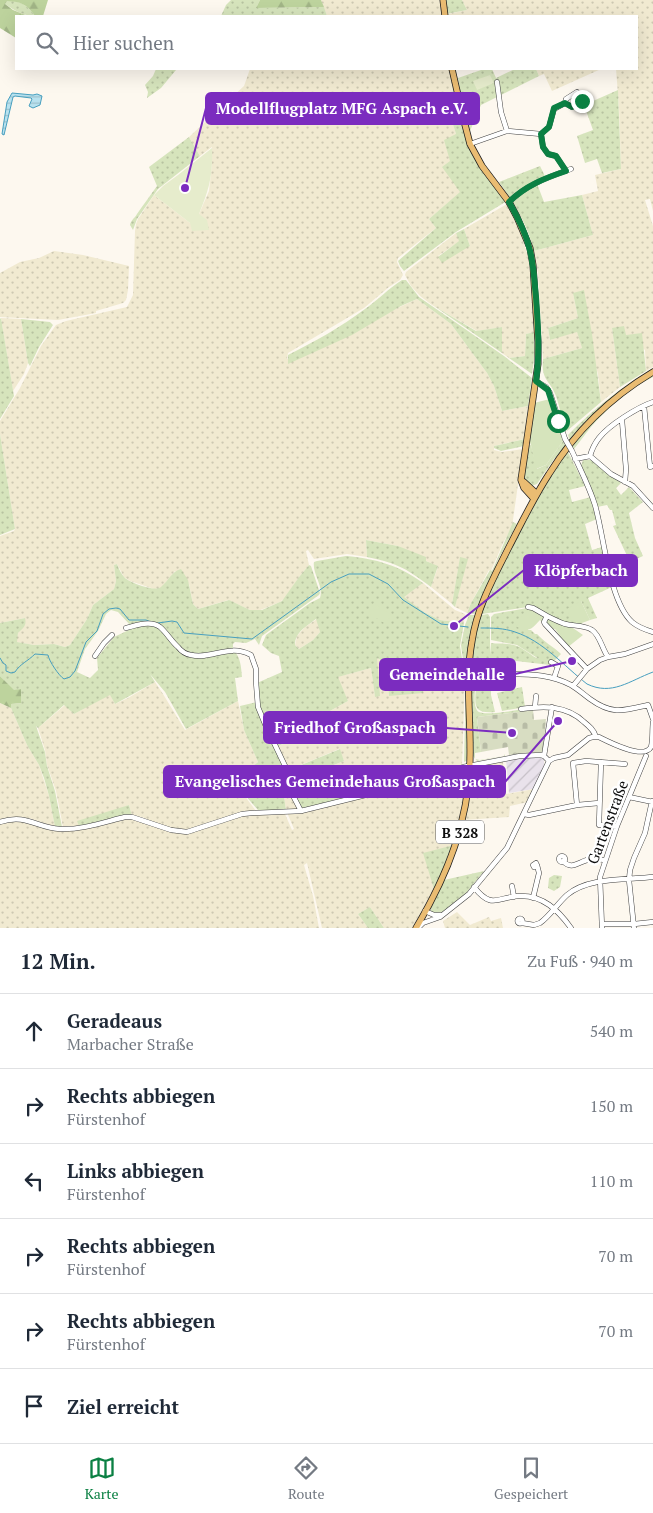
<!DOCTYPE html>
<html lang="de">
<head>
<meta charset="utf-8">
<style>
	:root { --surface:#fff; --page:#f2f2f3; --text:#1f2937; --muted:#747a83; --line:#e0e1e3; --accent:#0b8043 }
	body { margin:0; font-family:"PT Serif",serif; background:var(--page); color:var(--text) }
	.stop { position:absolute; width:15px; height:15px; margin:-11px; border:4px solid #0b8043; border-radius:50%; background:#fff }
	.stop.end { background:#0b8043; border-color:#fff; box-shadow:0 1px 5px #0008 }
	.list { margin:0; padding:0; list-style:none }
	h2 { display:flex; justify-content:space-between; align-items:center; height:65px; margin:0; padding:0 20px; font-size:21px }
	h2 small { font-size:16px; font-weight:400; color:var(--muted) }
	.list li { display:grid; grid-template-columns:32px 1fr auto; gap:15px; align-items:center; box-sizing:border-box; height:75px; padding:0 20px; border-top:1px solid var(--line) }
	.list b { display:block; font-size:19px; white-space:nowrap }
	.list p { margin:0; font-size:16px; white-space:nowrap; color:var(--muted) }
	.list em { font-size:16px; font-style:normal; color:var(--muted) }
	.icon { flex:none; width:28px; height:28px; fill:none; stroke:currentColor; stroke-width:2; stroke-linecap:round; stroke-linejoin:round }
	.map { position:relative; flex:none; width:653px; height:928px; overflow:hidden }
	.search { position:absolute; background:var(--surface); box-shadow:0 5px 20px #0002; left:15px; right:15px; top:15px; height:55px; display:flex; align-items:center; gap:12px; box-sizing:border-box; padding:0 18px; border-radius:0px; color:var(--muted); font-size:19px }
	.sheet { height:515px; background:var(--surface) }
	nav { display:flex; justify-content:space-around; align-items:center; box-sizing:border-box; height:70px; border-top:1px solid var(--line); background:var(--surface); font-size:14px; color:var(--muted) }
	nav a { display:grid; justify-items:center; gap:2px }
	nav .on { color:var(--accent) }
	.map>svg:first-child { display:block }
</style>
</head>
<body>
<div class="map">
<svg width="653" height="928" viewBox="0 0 653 928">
	<defs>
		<pattern id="industrial-furrows" width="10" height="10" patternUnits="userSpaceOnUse" patternTransform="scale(1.25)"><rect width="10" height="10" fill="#e9e2eb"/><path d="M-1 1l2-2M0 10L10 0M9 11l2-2" fill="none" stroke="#c7c1c8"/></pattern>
		<pattern id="farmland-dots" width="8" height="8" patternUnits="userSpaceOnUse" patternTransform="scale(1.25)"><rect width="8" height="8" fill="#f1ead1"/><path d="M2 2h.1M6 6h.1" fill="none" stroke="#cdc8b2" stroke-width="1.8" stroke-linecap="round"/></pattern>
		<pattern id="grass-dots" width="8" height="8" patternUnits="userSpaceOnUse" patternTransform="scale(1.25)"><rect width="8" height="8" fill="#d6e4bc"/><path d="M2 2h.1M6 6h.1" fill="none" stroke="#b6c2a0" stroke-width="1.8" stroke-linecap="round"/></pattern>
		<pattern id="forest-firs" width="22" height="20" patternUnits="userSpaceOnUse" patternTransform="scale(1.25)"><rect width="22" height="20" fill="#bdd39d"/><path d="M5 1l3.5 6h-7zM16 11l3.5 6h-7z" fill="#a1b486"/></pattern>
		<pattern id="cemetery-stones" width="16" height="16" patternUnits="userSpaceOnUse" patternTransform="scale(1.25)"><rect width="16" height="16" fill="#d8ddc2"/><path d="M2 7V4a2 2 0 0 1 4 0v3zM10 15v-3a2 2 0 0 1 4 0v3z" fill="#b8bca6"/></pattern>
		<pattern id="water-rules" width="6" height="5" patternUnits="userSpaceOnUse" patternTransform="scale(1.25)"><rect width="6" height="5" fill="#b8e2ef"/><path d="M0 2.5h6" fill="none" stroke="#9dc1cc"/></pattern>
	</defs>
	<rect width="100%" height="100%" fill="#fdf8ef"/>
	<path fill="url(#industrial-furrows)" d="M 540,756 L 544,760 L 544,766 L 534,789 L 509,793 L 506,760 Z"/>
	<path fill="url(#farmland-dots)" d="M 321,0 L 442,0 L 443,16 L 327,16 Z
		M 462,0 L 653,0 L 653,211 L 650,199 L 645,200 L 653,226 L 653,367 L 646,371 L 645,350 L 625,335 L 612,328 L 620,387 L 601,402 L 598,374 L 573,293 L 578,318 L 548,328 L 550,340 L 577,331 L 582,348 L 543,359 L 538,273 L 534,251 L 593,235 L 582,195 L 598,191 L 595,175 L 621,169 L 619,107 L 616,69 L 637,69 L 637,16 L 448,16 L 448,14 L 467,10 Z
		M 250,69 L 450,69 L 458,102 L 444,104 L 430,109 L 437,124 L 451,117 L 456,134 L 461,192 L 429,219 L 436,228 L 398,258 L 397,262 L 403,275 L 400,280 L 389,287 L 364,308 L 288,353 L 287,359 L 417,299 L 451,324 L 487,373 L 494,386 L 502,411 L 528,406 L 524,439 L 494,446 L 494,450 L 502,452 L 523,449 L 512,527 L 503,543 L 491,571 L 489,570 L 471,603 L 467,613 L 455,607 L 467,559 L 460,558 L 452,604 L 431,587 L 438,567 L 398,546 L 366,540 L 367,557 L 347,554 L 314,559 L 308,550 L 306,551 L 309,565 L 299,577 L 285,598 L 280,602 L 258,611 L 250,610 L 228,600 L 198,609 L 193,604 L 189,584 L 175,571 L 161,588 L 154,589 L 130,581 L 124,577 L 117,564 L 114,565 L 116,581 L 114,589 L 93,605 L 87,619 L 70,645 L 65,647 L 54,644 L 34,645 L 16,642 L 18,633 L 25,618 L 0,623 L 0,536 L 14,531 L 15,529 L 0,434 L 0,421 L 20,388 L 41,346 L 56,325 L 66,321 L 127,307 L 133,295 L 135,231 L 136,224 L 138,219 L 154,195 L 190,223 L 199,214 L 209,191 L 212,164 L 212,147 L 200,156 L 189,137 L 244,86 Z
		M 536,69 L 601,69 L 552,91 L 544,74 L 539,76 Z
		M 507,204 L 515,218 L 528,255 L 531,269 L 535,332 L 526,334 L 525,356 L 509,358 L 502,353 L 502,327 L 477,331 L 432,305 L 420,296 L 411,286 L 405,275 L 406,272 L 456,233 L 460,241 L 438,256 L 470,246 L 464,229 Z
		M 54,251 L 83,255 L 129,266 L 128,290 L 126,300 L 123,303 L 96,311 L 96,313 L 58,320 L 0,317 L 0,273 L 20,262 L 39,258 Z
		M 1,318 L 21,319 L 28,363 L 24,374 L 13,391 Z
		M 423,583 L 455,610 L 465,614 L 464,623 L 440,620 L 424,612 L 403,597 Z
		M 317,619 L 320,632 L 313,640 L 299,649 L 295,645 L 297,636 L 305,627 Z
		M 377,658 L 385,662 L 389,696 L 423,683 L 465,678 L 462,765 L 417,779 L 414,769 L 334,791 L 333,785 L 355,779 L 352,769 L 291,792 L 290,782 L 344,761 L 339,749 L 289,770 L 277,747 L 302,734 L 299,728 L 348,701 L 337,677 L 371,668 L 375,696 Z
		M 155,682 L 163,694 L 185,730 L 238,701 L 244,730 L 258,762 L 226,788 L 244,795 L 256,811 L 186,830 L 170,829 L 142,817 L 132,816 L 129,805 L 79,826 L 63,827 L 56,791 L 47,765 L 45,750 L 38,728 L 65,705 L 74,714 L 110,694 L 115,704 L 128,698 Z
		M 0,703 L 11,708 L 27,745 L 39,765 L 49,796 L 55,827 L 29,818 L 0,821 Z
		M 503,761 L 506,794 L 534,789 L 528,802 L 510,806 L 509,817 L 463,820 L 471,769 L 473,767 Z
		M 464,769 L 467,771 L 467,777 L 463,807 L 454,845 L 434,889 L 412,928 L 384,928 L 370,907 L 358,914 L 368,928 L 322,928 L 307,863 L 304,865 L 313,896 L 319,928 L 0,928 L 0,823 L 18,820 L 63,830 L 128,818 L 137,819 L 175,833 L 251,814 L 285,814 L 292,830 L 294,829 L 286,810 L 284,796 L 289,790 L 301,813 Z
		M 457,912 L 470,925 L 489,917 L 491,921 L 501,918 L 503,928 L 445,928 L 443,921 Z"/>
	<path fill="url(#grass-dots)" fill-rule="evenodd" d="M 7,0 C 22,2 26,4 35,16 C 23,16 14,10 5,4 Z
		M 231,0 L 260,0 L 256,8 L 324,7 L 327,16 L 221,16 L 226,5 Z
		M 445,0 L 462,0 L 467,10 L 446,14 Z
		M 156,69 L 176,70 L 161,88 L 147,98 L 148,92 L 145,85 L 153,76 Z
		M 484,69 L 492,69 L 496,78 L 515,69 L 536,69 L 539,76 L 481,105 L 470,131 L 466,125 L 458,78 Z
		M 618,90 L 621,169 L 602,173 L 597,159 L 585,163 L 577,136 L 593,130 L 584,105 Z
		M 458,104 L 460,119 L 470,146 L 507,201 L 456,232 L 404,271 L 400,266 L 398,261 L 436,228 L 429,219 L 460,192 L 442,167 L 450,161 L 444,140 L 456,134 L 451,118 L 437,124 L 430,110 L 447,105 Z
		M 189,137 L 200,156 L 158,189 L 137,219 L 133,230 L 130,225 C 131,220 134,219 137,214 C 143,205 150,196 157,186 L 149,167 Z
		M 540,166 L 545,176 L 536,181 L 544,202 L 582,195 L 593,235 L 534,251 C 527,224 515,204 499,182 Z
		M 464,229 L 470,246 L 442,263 L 438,257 L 459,241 L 456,233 Z
		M 402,280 L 406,280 L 419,297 L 504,356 L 532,378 L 528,406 L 502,411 L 494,386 L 487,373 L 451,324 L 417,299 L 401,306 L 352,335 L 288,364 L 288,355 C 314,342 341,327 365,309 C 378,300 389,288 402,280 Z
		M 584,290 L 592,334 L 601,402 L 567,431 C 562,420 560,408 556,396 C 550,380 541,381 543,359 L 582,348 L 577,332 L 550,340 L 548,328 L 578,318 L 573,293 Z
		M 434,306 L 476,331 L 502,327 L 502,353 Z
		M 1,318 L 14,396 L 0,419 L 0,319 Z
		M 21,319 L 50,322 L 53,325 L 39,347 L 30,366 L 28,363 Z
		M 624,326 L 626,335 L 642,333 L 646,371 L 620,387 L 612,328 Z
		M 534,332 L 535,353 L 532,374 L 509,358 L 525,356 L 526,334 Z
		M 653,368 L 653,370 L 570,441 L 568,435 C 594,408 621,388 653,368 Z
		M 653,373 L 653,377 C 630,388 608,408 591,427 C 585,434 580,442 574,449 L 572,444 L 610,404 Z
		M 0,434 L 15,529 L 0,535 Z
		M 525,439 L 524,446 L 501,451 L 494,448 L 494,446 Z
		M 563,441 L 566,446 L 554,459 L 537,484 L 531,486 L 524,479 L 528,446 L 531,445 L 537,469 L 546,465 Z
		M 567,450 L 585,486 L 569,490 L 572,502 L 591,497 L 597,519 L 585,524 L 592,550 L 602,547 L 604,557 L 587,562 L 591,571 L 606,567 L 612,587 L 588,598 L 597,618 L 590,620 L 581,601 L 574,625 L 565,622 L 528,607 L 482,614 L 482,615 L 488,614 L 490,617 L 490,655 L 491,643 C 499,644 509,643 517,646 C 525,649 531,656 539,659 L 517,645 L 491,640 L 491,617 L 494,614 L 527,608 L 528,630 L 531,630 L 535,634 L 537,634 C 544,642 554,647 561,654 L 550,665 L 508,660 L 489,661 L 490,680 L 477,681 C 475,688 472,708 479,712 C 487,716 515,710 524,709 L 525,711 L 477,717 L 481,752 L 475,753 L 475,759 L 480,760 L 504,756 L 504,754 L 505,756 L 477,761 L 473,756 L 471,660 L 474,634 L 486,597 L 543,486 Z
		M 583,460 L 592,460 L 621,483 L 616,488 L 621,495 L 629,487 L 643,502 L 629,513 L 635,538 L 643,556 L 630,562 L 613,526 L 616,525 L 612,510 L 610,510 L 607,505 L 597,507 L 591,489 L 581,466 Z
		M 513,522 L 517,524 L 498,560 L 476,614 L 467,613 L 471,603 L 490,570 L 492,571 Z
		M 366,540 L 398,546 L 426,557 L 426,561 L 438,566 L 431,587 C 424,582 418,577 411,573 C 398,564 382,560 367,557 Z
		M 346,556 C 377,559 398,565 423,583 L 404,597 L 424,612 L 440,620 L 464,623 L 460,646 L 465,678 L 423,683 L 423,693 L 389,696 L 385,662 L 377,658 L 380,696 L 375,697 L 371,668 L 338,677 L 348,701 L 299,728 L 302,733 L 277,747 L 260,707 L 257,683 L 282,672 L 279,656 L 271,653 L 262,645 L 266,635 L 310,603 L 320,598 C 324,586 312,574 314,562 L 317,561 ZM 316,619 L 320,632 L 313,640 L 299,649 L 295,645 C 295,632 307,626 316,619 Z
		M 460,557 L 468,559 L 455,607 L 452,604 Z
		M 117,564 C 119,569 121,574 125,578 C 131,583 155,592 161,587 C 169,580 171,572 181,569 L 188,580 L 193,604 L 198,609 L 229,600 L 250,610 L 262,610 L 282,601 L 299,577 L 309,565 L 311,566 L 320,593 L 319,595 L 262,636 L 259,645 L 255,639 L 246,643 L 235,642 L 233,644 L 233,649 C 220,651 204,657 191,654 C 186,653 182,650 178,646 C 159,628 160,619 131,626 L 118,612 L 111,610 L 106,614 L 98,631 L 85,649 L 77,672 L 90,678 L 98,670 L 97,658 L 114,637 L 131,629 L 131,627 L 151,625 L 158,627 L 171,642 L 182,652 L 190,656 L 200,657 L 233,650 C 241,657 241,667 242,677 L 235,678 L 238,701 L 186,729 L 165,692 L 150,674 L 155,682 L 115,704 L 110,695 L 74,714 L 64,705 L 38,728 L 36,726 L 45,752 L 47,766 L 55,791 L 62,827 L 55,827 L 49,796 L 44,778 L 39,765 L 27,745 L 11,708 L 11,704 L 21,703 L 21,689 L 14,691 L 0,676 L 0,623 L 25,618 C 27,626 23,628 18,633 L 17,642 L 34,645 L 54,644 L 65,647 L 70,645 L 87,619 L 93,605 L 114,589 L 116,581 L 114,565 Z
		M 469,615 L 476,615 L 471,635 L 468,760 L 464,762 L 466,681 L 461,645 L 465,625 Z
		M 491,684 L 491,695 L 495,712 C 472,714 475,705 476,686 Z
		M 522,687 L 525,707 L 502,711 L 497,693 Z
		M 257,702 L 284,764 L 289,790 L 284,796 L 286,810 L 285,811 L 258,810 L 244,794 L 228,786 L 258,762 L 244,730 L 240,706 Z
		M 340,749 L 344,761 L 290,782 L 289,770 Z
		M 352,769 L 355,779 L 333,785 L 334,790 L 412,770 L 415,781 L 305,809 L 301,808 L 291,792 Z
		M 129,805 L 132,816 L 123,816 L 79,826 L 77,821 Z
		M 454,845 L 434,889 L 423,853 Z
		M 484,871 C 473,884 450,919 431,912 L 431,905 L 444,880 Z
		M 554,875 L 562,876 L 560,887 L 554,891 L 548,888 L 549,878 Z
		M 370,907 L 384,928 L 368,928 L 358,914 Z"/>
	<path fill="url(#forest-firs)" d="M 0,0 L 48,0 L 43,16 L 35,16 C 26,4 22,2 7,1 L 5,4 L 13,10 L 28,16 L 16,16 L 16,38 L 0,28 Z
		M 260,0 L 321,0 L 324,7 L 256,8 Z
		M 0,676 L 14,690 L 21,689 L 21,703 L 11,704 L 11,708 L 0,703 Z"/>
	<path fill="url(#cemetery-stones)" d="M 533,710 L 534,720 L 546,719 L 543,752 L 509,755 L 508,747 L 481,752 L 477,717 Z"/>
	<path fill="#d6e4bc" d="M 550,399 L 563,441 L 546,465 L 536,469 L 531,445 L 529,440 L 534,403 Z
		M 581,601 L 590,620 L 582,623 L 581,626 L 574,625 L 567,609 Z
		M 374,603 L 391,615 L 386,624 L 368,613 Z
		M 527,608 L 533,609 L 545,616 L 542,622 L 540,620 C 532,629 527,634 516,626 Z
		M 549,618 L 573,628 L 583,635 L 568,647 L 555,629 L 552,629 L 547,623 L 546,620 Z"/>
	<path fill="#e6eccc" d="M 490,75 L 494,83 L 477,90 L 473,81 Z
		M 212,148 C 213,176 209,189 199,214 L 207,220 L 209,230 L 192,231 L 190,223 L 154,195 L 163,186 L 178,175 Z"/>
	<path fill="url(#water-rules)" stroke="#479fbf" d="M 12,93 L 33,95 L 37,94 L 42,96 L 40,105 L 33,108 L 29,106 L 32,99 L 31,98 L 15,96 L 13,97 L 4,135 L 2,134 L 7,102 Z"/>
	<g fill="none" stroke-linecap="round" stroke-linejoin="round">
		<path stroke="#479fbf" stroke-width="1" d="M 158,623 L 172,621 L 177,622 L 184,633 L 252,639 L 331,582 L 349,574 L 369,574 L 388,584 L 403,600 L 441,624 L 468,627
			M 481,628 C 492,628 504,628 515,632 C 543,641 564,666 587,684 C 612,696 629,681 653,672
			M 0,658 L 3,663 L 6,665 L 6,671 L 11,673 L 15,672 C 20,664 28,661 35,654 L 48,655 C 49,661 59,676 64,679 L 70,677 L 75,671 L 86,642 L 97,631 L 103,614 L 109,609 L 116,608 L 120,609 L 129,620 L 146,620 L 151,622"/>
		<g stroke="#404040" stroke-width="5.5">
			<path id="minor" d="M 497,82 L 501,112 L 507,131
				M 541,134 L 549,127 L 554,109 L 565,103 L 572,107 L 582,101 L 577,92 L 566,99 L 565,103
				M 470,144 L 507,131 L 541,134 L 543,147 L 548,154 L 556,156 L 566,171
				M 509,202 C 526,185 548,177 571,169
				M 536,381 L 546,387 L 550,393 L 565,439
				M 644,406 L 650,467 L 653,466
				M 622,420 L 626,469 L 625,482
				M 572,451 C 580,469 589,486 595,505 C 604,536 609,601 632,622 C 638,627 646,630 653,632
				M 590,456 C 592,449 595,443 599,438 C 609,425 638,407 653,402
				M 575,459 L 590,456 L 611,474 L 633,486 L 653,508
				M 528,607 L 533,608 L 547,616 L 544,622 L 545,624 L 587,669
				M 547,616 C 553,619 559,622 565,624 C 573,626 585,625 592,630 C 600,635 602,649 608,657
				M 126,628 C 136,625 151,620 160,627 C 167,633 171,641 178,647 C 181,651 185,654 191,655 C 212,660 228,643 251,655 L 256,669 L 256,682 L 258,707 L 265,724 L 287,770 L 290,790 L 301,811
				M 95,656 L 104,643 L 112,635
				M 551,662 L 558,666 L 554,678
				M 511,674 C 532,674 552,675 571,685 C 578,689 583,694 590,699 C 612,715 623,711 648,705 L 653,719
				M 573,686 L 587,669 L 600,660 L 608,657 L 625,654 L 653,644
				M 535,707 L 536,696
				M 521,709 C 544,706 566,705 584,722 C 589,726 594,730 596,737
				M 544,756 L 552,707
				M 601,762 L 599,825 L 617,826
				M 629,797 L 653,802
				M 577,805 L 573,763 L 586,761 L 625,764
				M 524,814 L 529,815 L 577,805 L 599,803
				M 0,822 C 26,813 37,828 60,829 C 82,830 104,822 125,817 L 132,817 L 171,830 L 187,832 L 242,814 L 252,813 L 301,811 L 406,785 L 463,767 L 520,756 L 541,755 L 544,756 L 549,761
				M559 859a3 3 0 1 1 6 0a3 3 0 1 1-6 0Z
				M 563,861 C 571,870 577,863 587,860 C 593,858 598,859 604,860
				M 536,863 L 537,866 L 534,867 L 533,865 Z
				M 512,886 L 514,897
				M 474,887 C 492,910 497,897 519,896 C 543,895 558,910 571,928
				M 533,898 L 539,873 L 537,865
				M 425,911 L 434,915 L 441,915
				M517.5 921a2.5 2.5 0 1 1 5 0a2.5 2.5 0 1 1-5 0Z
				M 522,923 L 534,925 L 540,923 C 550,916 557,904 567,895 C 588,877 626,880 653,877
				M 602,924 L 634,924 L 653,922
				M 419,927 L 423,923 L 440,917 L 469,894 L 507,848 L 549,761 L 554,758 L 568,755 L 589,738 L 593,737 L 599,737 C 609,742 644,760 651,747 C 653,740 652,730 653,722
				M 602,928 L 600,877 L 617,826 L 646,756
				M 634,928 L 629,880 L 630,870 L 634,858 L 645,833 L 652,801"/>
		</g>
		<g stroke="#1e1e1e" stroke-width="7">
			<path id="major" d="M 443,0 L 445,16
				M 452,69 L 463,117 L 470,144 L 482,166 L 509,202 L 517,217 L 530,248 L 533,265 L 538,342 L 538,364 L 521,480 L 524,488 L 534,499
				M 524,482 L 537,494
				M 416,928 C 448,874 469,821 470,758 C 471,719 465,679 472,641 C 477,607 494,577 509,547 C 522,522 534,497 549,474 C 575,432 611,397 653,372"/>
		</g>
		<use href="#minor" stroke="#fff" stroke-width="4.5"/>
		<use href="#major" stroke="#eabc72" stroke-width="5.5"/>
		<g stroke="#404040" stroke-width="5.5" stroke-linecap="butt">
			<path id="minor-bridge" d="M 565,439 L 572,451"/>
		</g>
		<use href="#minor-bridge" stroke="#fff" stroke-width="4.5"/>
	</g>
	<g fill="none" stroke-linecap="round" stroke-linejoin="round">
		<path stroke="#0b8043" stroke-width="6" d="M 558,421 L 548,390 L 536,381 C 540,353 538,325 536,297 C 534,280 534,263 529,247 C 525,231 517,216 509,202 C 525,186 545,178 566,171 L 556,156 L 548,154 L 543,147 L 541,134 L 549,127 L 554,108 L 565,103 L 572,107 L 582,101"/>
	</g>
	<g text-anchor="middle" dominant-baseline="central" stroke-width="5" stroke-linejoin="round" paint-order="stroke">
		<rect fill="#fff" stroke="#565656" stroke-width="1" x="436" y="820.5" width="48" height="23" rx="4"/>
		<g font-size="14" font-weight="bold" fill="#0d0d0d">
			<text x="460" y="832">B 328</text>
		</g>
		<g font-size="15" fill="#0d0d0d" stroke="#fff">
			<text transform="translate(607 822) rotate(-69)">Gartenstraße</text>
		</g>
	</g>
	<path fill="none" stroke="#7b2cbf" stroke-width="2" d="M185 188L206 108M454 626L524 570M572 661L515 674M512 733L446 728M558 721L505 782"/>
	<g fill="#7b2cbf" stroke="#fff" stroke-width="2">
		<circle cx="185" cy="188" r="5"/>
		<circle cx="454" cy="626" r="5"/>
		<circle cx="572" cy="661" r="5"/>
		<circle cx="512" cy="733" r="5"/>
		<circle cx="558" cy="721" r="5"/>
	</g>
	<g fill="#7b2cbf" stroke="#7b2cbf" stroke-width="2">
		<rect x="206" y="93" width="273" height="31" rx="5"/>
		<rect x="524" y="555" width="113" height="31" rx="5"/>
		<rect x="380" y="659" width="135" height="31" rx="5"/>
		<rect x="264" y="712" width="182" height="31" rx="5"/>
		<rect x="164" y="766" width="341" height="31" rx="5"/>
	</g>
	<g font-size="16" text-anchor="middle" font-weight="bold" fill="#fff">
		<text x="342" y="114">Modellflugplatz MFG Aspach e.V.</text>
		<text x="581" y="576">Klöpferbach</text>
		<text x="447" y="680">Gemeindehalle</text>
		<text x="355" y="733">Friedhof Großaspach</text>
		<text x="335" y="787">Evangelisches Gemeindehaus Großaspach</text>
	</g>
</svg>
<div class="stop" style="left:558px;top:421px"></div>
<div class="stop end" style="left:582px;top:101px"></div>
<div class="search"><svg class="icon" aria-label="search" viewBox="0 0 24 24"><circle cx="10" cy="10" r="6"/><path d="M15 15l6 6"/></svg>Hier suchen</div>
</div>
<section class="sheet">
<h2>12 Min.<small>Zu Fuß · 940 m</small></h2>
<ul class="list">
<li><svg class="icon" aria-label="ahead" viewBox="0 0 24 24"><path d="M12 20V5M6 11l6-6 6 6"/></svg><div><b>Geradeaus</b><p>Marbacher Straße</p></div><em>540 m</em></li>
<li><svg class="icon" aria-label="right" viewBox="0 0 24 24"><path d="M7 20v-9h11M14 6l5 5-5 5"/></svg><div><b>Rechts abbiegen</b><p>Fürstenhof</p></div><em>150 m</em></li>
<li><svg class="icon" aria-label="left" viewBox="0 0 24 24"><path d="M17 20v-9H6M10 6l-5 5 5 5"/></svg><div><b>Links abbiegen</b><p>Fürstenhof</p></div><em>110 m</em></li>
<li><svg class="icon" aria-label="right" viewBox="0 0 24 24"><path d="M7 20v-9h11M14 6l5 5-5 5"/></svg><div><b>Rechts abbiegen</b><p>Fürstenhof</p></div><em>70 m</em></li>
<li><svg class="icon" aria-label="right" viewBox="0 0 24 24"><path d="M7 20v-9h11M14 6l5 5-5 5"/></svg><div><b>Rechts abbiegen</b><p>Fürstenhof</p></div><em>70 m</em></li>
<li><svg class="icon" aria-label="arrive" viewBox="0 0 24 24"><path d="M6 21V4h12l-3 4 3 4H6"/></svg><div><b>Ziel erreicht</b></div></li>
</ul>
</section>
<nav>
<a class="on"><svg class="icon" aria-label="map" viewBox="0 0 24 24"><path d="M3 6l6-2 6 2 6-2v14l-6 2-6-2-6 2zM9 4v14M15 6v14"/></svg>Karte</a>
<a><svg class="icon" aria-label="directions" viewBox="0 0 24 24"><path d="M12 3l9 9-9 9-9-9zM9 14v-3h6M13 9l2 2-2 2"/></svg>Route</a>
<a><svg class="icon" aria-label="saved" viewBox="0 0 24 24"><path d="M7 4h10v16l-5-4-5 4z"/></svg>Gespeichert</a>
</nav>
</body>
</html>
